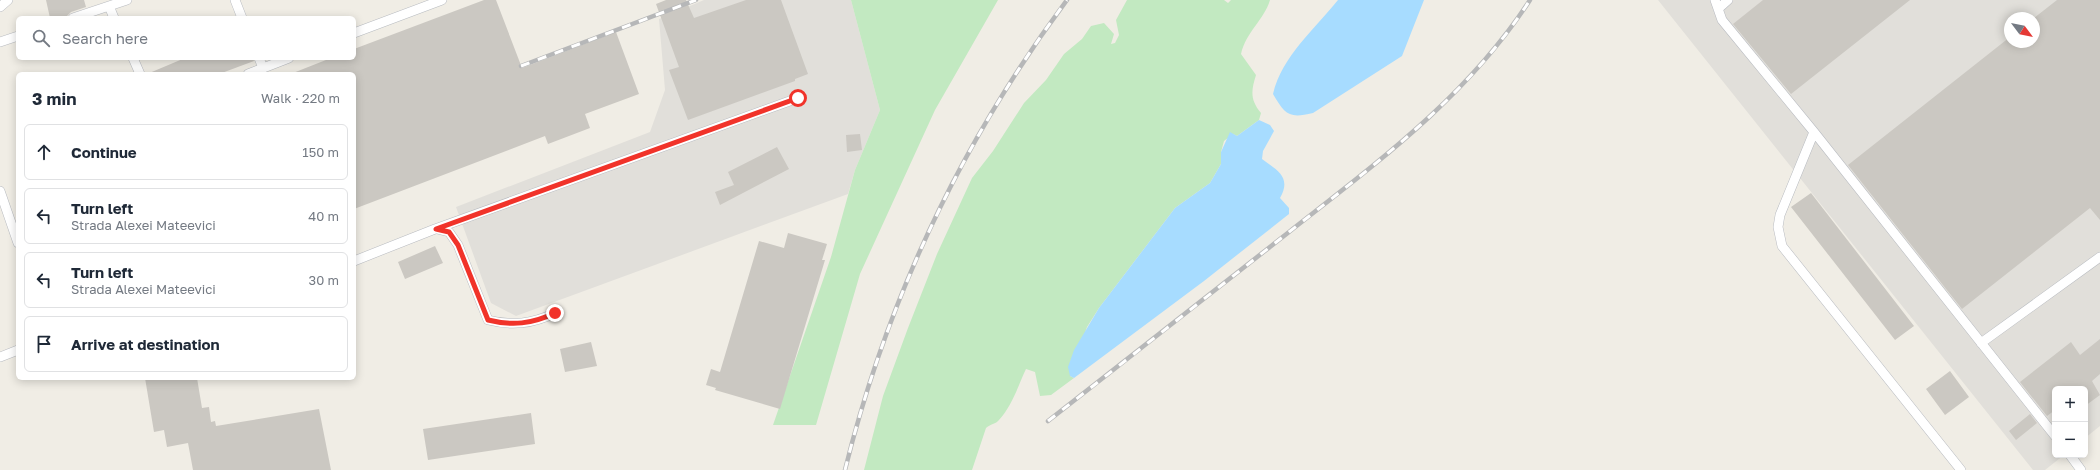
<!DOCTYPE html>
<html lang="en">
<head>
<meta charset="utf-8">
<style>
	:root { --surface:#fff; --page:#f6f6f7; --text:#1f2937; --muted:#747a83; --line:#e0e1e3 }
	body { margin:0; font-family:"Golos Text",sans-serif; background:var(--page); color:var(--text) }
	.controls { position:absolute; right:12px; bottom:12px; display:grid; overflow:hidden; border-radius:6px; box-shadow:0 2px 10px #0003 }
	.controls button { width:36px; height:36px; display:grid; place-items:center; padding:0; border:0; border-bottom:1px solid var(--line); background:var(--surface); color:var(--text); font:20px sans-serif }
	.compass { position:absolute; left:2004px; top:12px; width:36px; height:36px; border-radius:50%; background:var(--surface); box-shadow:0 2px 10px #0003; rotate:122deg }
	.stop { position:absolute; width:12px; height:12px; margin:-9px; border:3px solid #f1332a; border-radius:50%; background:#fff }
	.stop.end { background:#f1332a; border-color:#fff; box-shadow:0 1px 4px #0008 }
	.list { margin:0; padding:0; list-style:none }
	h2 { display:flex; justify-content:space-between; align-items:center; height:52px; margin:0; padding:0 16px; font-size:17px }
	h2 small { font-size:13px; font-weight:400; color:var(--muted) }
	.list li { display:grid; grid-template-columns:26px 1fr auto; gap:12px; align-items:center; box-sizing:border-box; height:56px; margin:0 8px 8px; padding:0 8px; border:1px solid var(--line); border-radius:6px }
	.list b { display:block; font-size:15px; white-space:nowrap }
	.list p { margin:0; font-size:13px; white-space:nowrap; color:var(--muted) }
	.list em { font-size:13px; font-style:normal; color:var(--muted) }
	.icon { flex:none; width:22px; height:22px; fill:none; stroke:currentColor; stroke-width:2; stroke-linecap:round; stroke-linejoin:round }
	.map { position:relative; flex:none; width:2100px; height:470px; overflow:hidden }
	.search { position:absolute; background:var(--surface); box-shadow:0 2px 10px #0003; left:16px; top:16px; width:340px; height:44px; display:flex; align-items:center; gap:10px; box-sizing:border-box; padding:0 14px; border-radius:6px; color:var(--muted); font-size:15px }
	.panel { position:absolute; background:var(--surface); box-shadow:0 2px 10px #0003; left:16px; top:72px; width:340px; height:308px; border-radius:6px }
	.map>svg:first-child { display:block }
</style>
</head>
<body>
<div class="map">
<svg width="2100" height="470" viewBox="0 0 2100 470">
	<rect width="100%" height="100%" fill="#f0ede5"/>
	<path fill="#e1dfda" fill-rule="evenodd" d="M 704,0 L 851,0 L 880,110 L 855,170 L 848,194 L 516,316 L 491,303 L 456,207 L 650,132 L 665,90 L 659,19 Z
		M 1658,0 L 2100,0 L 2100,426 L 2085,438 L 2085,389 L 2055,389 L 2055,455 L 2064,455 L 2045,470 L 2033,470 ZM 2010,18 L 2034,18 L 2034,42 L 2010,42 Z"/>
	<path fill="#c2e9c1" d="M 851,0 L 998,0 L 935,110 L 860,274 L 816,425 L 773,425 L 831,257 L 855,170 L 880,110 Z
		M 1127,0 L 1224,0 L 1228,3 L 1231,0 L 1270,0 C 1264,20 1246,32 1241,54 L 1256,75 C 1251,91 1250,100 1261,113 L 1259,120 L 1237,136 L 1233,134 L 1224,141 L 1221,152 L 1221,164 L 1210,183 L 1175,208 L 1099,308 L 1087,327 L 1070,376 L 1074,378 L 1051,395 L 1040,396 L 1035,372 L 1026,369 C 1018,386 1012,406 999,420 C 996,424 990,424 986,428 L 972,470 L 864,470 L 883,396 L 908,328 L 937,254 L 972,178 L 993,151 L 1024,103 L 1046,80 L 1064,54 L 1082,39 L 1091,26 L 1104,23 L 1114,34 L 1111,44 L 1115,43 L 1119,35 L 1116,20 Z"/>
	<path fill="#a7dcff" d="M 1338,0 L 1424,0 L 1402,56 L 1313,113 C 1288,119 1285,114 1273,94 C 1282,56 1314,30 1338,0 Z
		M 1259,120 L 1270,125 L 1274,131 L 1263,151 L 1262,159 C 1277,170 1292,177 1280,198 L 1289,208 L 1289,214 L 1204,281 L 1074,378 L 1070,376 L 1068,367 L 1074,350 L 1099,308 L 1175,208 L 1210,183 L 1221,164 L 1221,152 L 1230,132 L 1237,136 Z"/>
	<path fill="#cbc8c2" d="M 46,0 L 84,0 L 86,7 L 71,12 L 67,16 L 50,18 Z
		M 484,0 L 496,0 L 522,68 L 616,32 L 639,94 L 585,114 L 590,128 L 548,144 L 545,136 L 354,209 L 354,74 L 293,73 L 331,58 L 354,58 L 354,49 Z
		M 666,0 L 686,0 L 694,18 L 746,0 L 781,0 L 808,74 L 795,79 L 795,81 L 688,120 L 669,70 L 679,67 L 656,4 Z
		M 1763,0 L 1910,0 L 1791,94 L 1733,24 Z
		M 2057,0 L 2100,0 L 2100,220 L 2090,208 L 1962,309 L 1848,165 L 2010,37 L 2010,42 L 2034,42 L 2034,18 Z
		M 185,58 L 253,58 L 254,61 L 219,74 L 147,74 Z
		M 860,134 L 862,150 L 847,152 L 846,135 Z
		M 777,147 L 789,169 L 720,205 L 715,192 L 734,185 L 728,172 Z
		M 1811,193 L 1914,326 L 1895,340 L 1791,207 Z
		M 788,233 L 827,244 L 822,260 L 825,260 L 780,409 L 715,390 L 716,388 L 706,385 L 711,369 L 720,372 L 759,241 L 784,248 Z
		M 435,246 L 443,263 L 405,279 L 398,262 Z
		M 2100,339 L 2100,374 L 2092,381 L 2100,395 L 2085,406 L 2085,389 L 2055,389 L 2055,410 L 2047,416 L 2020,382 L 2071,342 L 2080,355 Z
		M 591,342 L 597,366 L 565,372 L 560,349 Z
		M 1950,371 L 1969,397 L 1945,415 L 1926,389 Z
		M 145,378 L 197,378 L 202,408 L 209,407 L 211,422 L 215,421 L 216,426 L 319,409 L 331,470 L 193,470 L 188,443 L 167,447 L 164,430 L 154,432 Z
		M 531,413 L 535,444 L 428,460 L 423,429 Z
		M 2030,414 L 2037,423 L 2016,440 L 2009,431 Z"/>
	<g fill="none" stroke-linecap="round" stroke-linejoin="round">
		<g stroke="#b8bbc0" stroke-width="10">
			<path id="service" d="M 235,0 L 242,18
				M 1715,0 L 1722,20 L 1814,132 L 2055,436
				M 109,6 L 114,18
				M 0,7 L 8,0
				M 1718,9 L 1728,0
				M 73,18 L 127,0
				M 354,33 L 442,0
				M 0,42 L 18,36
				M 133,58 L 140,74
				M 259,58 L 263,68
				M 248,74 L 289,58
				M 1814,132 L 1780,215 L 1778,227 L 1782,246 L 1961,470
				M 0,191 L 18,243
				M 437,229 L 449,232 L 458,245 L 488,320 C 512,326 532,324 555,313
				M 354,261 L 435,229 L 798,98
				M 1981,343 L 2100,257
				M 0,357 L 18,350
				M 2070,455 L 2081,470"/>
		</g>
		<use href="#service" stroke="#fff" stroke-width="9"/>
		<g stroke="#b6b7b8" stroke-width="4.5">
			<path id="rail" d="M 521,66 L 696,0
				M 1048,421 C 1129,358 1209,295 1289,232 C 1378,162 1468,96 1530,0
				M 845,470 C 887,300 962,141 1067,0"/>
		</g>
		<use href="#rail" stroke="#fff" stroke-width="3" stroke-dasharray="9" stroke-linecap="butt"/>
	</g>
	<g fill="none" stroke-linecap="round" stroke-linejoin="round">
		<path stroke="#f1332a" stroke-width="5" d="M 555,313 C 532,324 512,326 488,320 L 458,245 L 449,232 L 436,229 L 798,98"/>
	</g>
</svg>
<div class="controls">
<button>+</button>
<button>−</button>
</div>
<svg class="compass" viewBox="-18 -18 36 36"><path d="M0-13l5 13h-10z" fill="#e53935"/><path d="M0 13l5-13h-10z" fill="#747a83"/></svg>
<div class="stop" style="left:798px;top:98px"></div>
<div class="stop end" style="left:555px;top:313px"></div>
<div class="search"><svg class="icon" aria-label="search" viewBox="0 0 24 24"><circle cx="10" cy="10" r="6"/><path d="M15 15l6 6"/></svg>Search here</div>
<section class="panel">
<h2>3 min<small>Walk · 220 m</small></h2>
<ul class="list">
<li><svg class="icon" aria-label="ahead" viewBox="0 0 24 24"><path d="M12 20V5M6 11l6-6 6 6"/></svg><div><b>Continue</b></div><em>150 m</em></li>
<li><svg class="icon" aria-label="left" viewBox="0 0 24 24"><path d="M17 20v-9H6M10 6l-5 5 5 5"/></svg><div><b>Turn left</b><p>Strada Alexei Mateevici</p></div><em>40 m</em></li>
<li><svg class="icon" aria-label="left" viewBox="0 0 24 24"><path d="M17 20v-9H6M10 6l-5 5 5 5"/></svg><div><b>Turn left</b><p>Strada Alexei Mateevici</p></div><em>30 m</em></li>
<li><svg class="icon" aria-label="arrive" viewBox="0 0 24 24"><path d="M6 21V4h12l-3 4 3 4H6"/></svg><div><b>Arrive at destination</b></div></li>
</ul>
</section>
</div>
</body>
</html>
